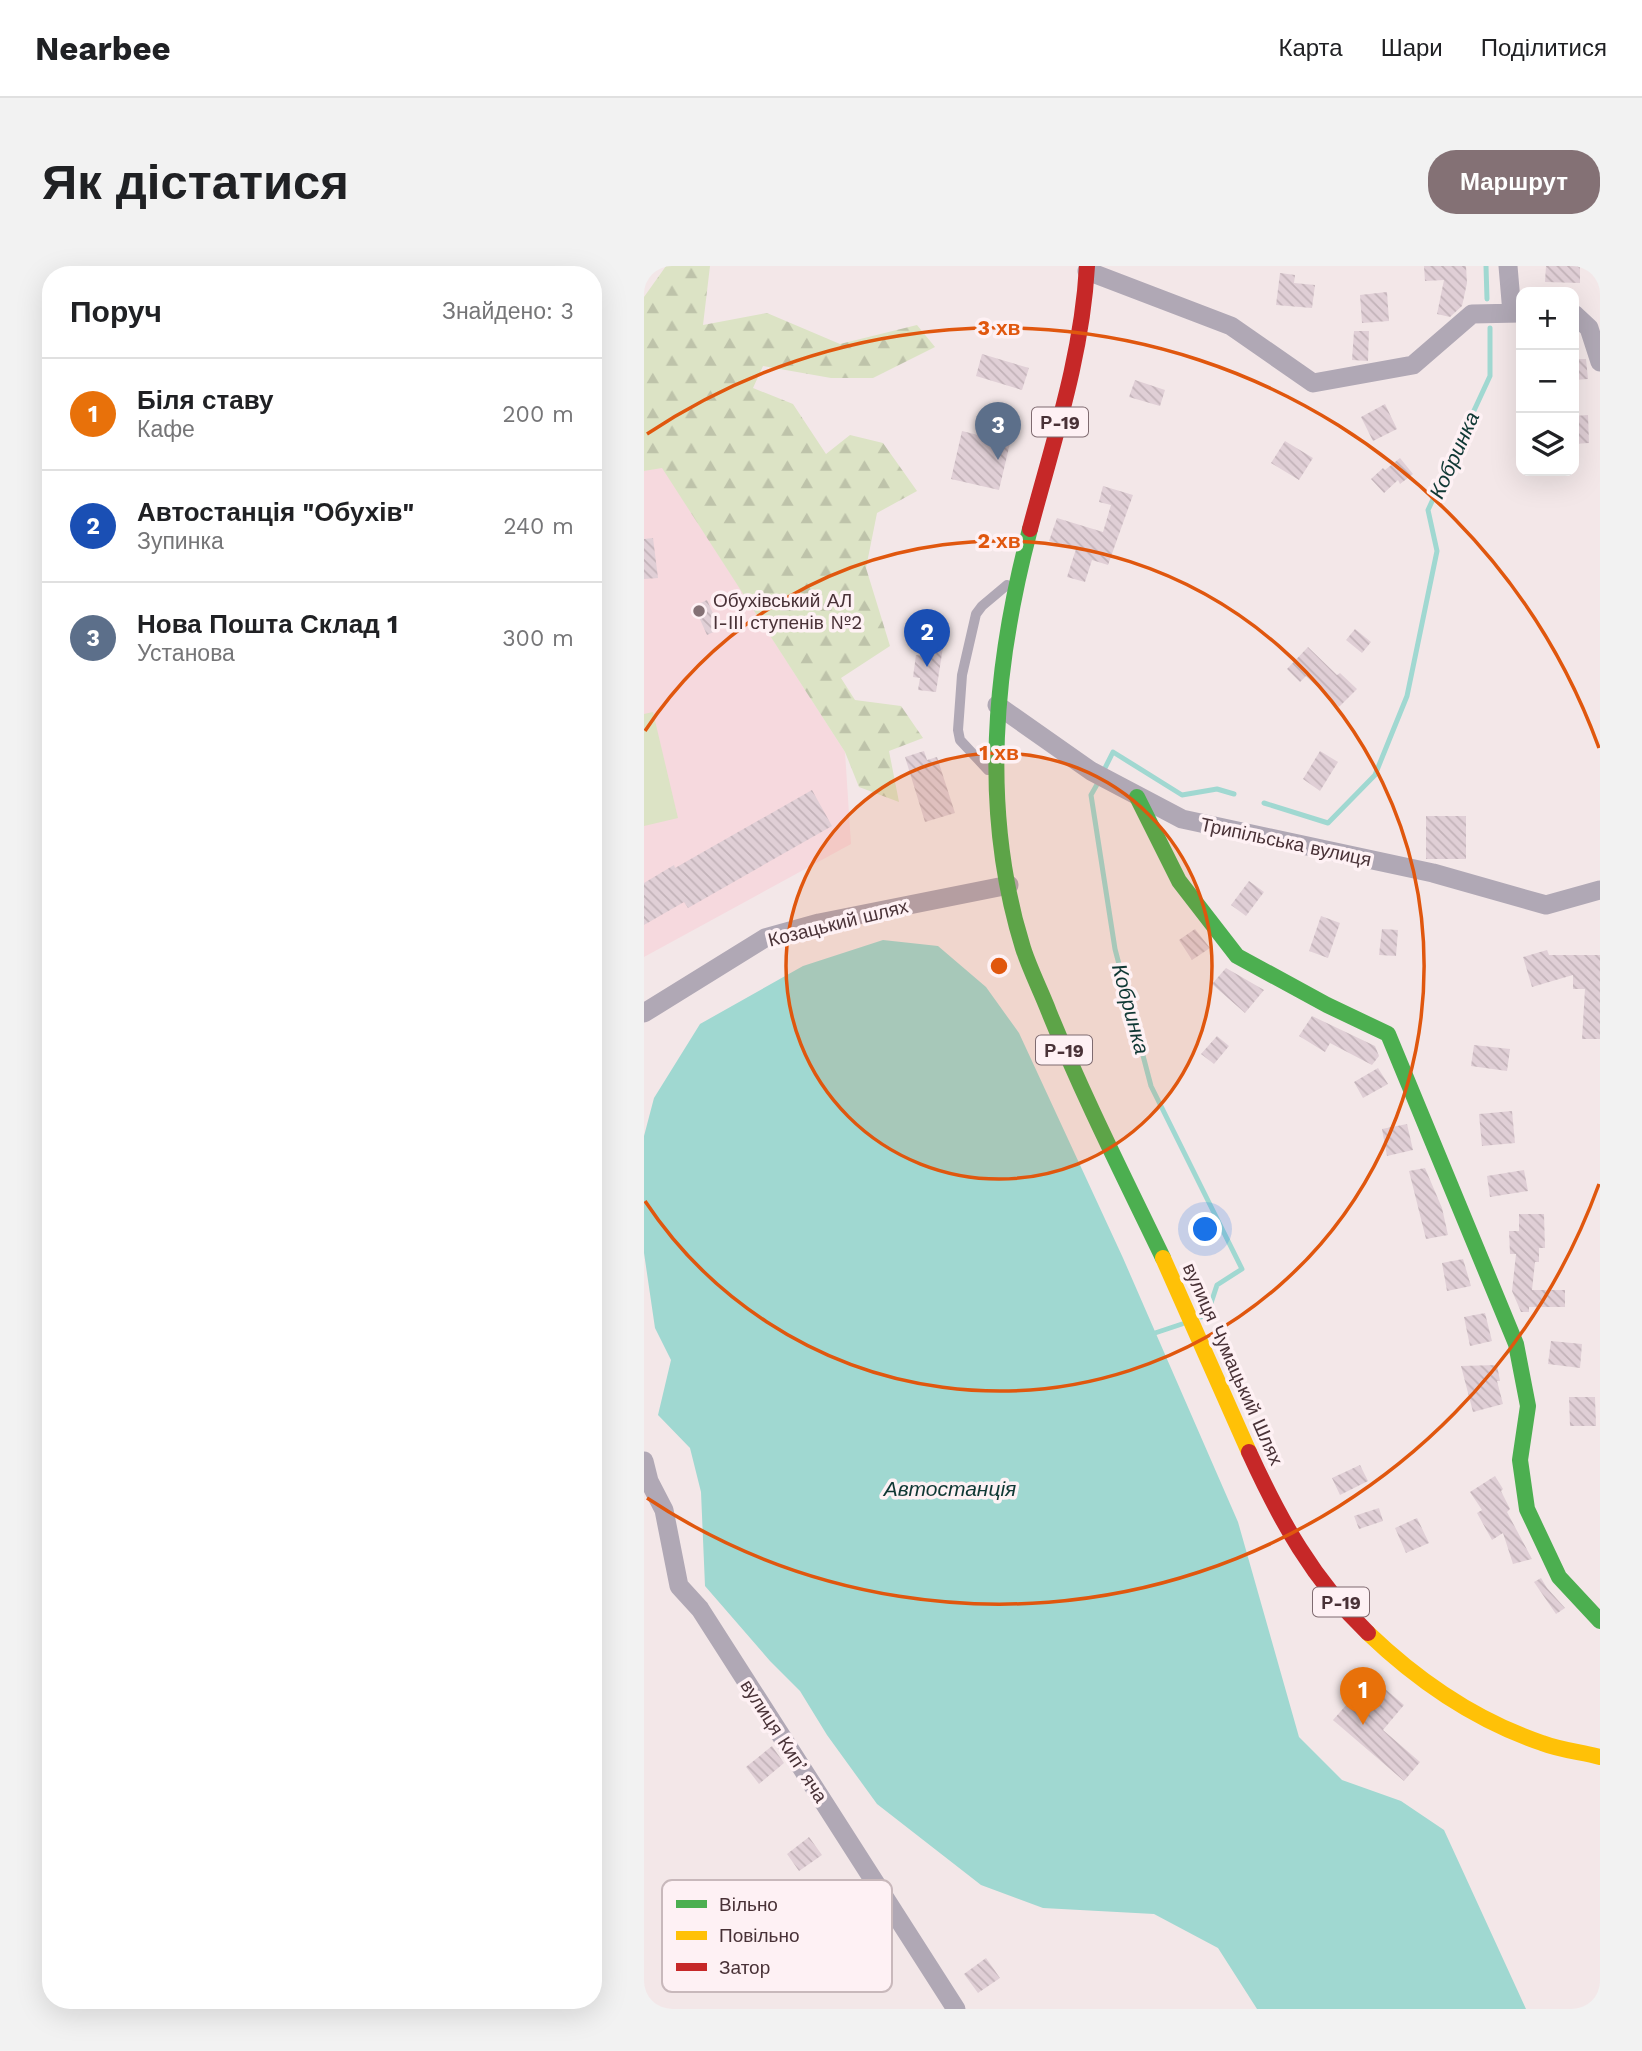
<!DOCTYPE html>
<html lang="uk">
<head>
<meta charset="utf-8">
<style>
	:root { --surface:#fff; --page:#f2f2f2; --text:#202124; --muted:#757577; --line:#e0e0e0; --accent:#847175 }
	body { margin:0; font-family:"Work Sans",sans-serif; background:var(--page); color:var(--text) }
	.controls { position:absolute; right:21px; top:21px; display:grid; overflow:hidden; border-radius:14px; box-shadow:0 7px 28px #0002 }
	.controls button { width:63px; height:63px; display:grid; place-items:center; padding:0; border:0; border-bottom:2px solid var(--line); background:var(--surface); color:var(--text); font:35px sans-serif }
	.you { position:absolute; left:562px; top:964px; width:24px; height:24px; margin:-18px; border:5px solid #fff; border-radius:50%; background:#1a73e8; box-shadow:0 0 0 10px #1a73e833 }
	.badge { display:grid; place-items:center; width:46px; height:46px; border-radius:50%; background:var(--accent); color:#fff; font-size:23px; font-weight:700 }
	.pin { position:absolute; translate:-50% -58px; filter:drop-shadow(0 2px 4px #0008) }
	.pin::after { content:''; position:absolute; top:37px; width:24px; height:21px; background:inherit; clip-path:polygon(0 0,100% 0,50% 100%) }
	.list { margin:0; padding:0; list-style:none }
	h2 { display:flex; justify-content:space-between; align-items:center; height:91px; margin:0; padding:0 28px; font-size:30px }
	h2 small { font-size:23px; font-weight:400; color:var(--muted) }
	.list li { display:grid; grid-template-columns:46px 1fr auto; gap:21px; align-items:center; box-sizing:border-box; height:112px; padding:0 28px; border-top:2px solid var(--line) }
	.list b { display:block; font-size:26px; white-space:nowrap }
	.list p { margin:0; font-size:23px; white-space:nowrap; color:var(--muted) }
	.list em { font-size:23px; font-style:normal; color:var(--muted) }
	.icon { flex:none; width:38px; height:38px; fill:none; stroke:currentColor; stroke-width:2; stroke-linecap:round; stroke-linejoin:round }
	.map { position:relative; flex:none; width:956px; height:1743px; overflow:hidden; border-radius:28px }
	header { display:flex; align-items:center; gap:42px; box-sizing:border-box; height:98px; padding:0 35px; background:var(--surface); border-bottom:2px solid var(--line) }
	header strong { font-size:33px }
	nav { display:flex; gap:38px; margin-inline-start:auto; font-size:24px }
	.intro { display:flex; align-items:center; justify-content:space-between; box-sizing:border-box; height:168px; padding:0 42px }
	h1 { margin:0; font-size:49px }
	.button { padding:18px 32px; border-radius:28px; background:var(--accent); color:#fff; font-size:24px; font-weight:700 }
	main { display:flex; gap:42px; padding:0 42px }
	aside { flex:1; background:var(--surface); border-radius:28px; box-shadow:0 7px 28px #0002 }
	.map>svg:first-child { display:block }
</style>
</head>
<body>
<header>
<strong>Nearbee</strong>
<nav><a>Карта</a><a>Шари</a><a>Поділитися</a></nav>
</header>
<div class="intro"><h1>Як дістатися</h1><a class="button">Маршрут</a></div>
<main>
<aside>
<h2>Поруч<small>Знайдено: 3</small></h2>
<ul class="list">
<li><span class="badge" style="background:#e8710a">1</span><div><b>Біля ставу</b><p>Кафе</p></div><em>200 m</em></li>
<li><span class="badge" style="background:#1a4fb4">2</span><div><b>Автостанція &quot;Обухів&quot;</b><p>Зупинка</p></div><em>240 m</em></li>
<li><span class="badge" style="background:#5c6f8a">3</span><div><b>Нова Пошта Склад 1</b><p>Установа</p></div><em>300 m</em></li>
</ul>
</aside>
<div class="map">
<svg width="956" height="1743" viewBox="0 0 956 1743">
	<defs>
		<pattern id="forest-firs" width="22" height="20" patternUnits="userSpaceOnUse" patternTransform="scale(1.75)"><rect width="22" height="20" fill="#dce3c5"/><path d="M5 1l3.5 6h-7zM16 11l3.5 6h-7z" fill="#bec3aa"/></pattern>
		<pattern id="building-back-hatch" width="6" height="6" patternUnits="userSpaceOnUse" patternTransform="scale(1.75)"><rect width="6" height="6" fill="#e0cfd6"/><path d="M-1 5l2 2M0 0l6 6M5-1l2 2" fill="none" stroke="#c2b2b8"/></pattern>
	</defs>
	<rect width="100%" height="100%" fill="#f3e7e8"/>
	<path fill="#f6d9de" d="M 18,201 L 201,486 L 207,578 L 0,691 L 0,205 Z"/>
	<path fill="url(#forest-firs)" d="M 22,0 L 66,0 L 59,59 L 123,47 L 196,78 L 273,59 L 291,81 L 229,112 L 187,112 L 119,100 L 109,122 L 149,138 L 182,188 L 206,169 L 239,177 L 273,225 L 233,247 L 222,302 L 246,380 L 197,412 L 211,434 L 257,440 L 279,472 L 245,485 L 255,536 L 215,521 L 201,486 L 18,202 L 0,205 L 0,31 Z"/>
	<path fill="#dce3c5" d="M 9,446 L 34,552 L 0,560 L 0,448 Z"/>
	<path fill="#a0d8d1" d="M 239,674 L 294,680 L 342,721 L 375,767 L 479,992 L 594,1256 L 655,1471 L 698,1514 L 757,1535 L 800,1564 L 882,1743 L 613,1743 L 574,1682 L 510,1648 L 399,1642 L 337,1619 L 233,1538 L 183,1469 L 156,1425 L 126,1395 L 61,1320 L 57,1226 L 46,1182 L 14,1149 L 27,1094 L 11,1062 L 0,987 L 0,870 L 10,832 L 56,758 L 159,700 Z"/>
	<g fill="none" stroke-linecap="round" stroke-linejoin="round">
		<path stroke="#a0d8d1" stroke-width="5" d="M 842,0 L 843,33
			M 459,506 L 469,486 L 538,529 L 573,523 L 590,528
			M 455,515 L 447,529 L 471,683 L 507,820 L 598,1003 L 573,1019 L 563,1049 L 557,1051
			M 620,537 L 684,557 L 731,509 L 763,430 L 793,285 L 784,244 L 846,110 L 846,62
			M 511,1067 L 538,1058"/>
	</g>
	<path fill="url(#building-back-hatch)" d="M 780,0 L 822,0 L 823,17 L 818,40 L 806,51 L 793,48 L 800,14 L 781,15 Z
		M 902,0 L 936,0 L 936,17 L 901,16 Z
		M 636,7 L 651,9 L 650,17 L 671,19 L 668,42 L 632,39 Z
		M 743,26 L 745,55 L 718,57 L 716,29 Z
		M 710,65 L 725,65 L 724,95 L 708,94 Z
		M 338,88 L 385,102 L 378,124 L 332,110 Z
		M 930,93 L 942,93 L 944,113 L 930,114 Z
		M 491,114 L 521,124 L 516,140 L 485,131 Z
		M 741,138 L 753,163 L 729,175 L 717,151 Z
		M 944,149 L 945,177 L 930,178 L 930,150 Z
		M 318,165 L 366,177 L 355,224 L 307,213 Z
		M 641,175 L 669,192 L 655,214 L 627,197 Z
		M 756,192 L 769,208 L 756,218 L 754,214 L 740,227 L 727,213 L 739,202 L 741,204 Z
		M 459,220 L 489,229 L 464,299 L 448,294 L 441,316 L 423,311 L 432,283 L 405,275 L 413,252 L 459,266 L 467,239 L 455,236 Z
		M 9,272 L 14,312 L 0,313 L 0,273 Z
		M 63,334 L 76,363 L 63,369 L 50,340 Z
		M 711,363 L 727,376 L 718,387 L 702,374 Z
		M 283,378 L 299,381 L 292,426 L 274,424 L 276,412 L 269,411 L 272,389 L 281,390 Z
		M 664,381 L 693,409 L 696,407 L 713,423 L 695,441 L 662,410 L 656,416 L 643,403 Z
		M 280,485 L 283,494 L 293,491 L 311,547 L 281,556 L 261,491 Z
		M 676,485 L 694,496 L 676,525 L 659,513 Z
		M 168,524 L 188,560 L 44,642 L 40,636 L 0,659 L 0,617 L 30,599 L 31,602 Z
		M 782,550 L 822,550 L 822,593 L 782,593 Z
		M 605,615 L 620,626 L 602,650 L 587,639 Z
		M 677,650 L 696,657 L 684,692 L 665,685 Z
		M 551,663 L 566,682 L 548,694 L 535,674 Z
		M 738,663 L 754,664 L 752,690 L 735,689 Z
		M 903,684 L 905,689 L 956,689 L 956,773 L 938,773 L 941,723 L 929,723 L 929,709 L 888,721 L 879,691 Z
		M 582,702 L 620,724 L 601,747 L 568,718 Z
		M 668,750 L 731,780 L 735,790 L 728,799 L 686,777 L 681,786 L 655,770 Z
		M 573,770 L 585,780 L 570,798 L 557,788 Z
		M 830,779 L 866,783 L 863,805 L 827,800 Z
		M 734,802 L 744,818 L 719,832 L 710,816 Z
		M 868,845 L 871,877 L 838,880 L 835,848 Z
		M 763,858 L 769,884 L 743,890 L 738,863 Z
		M 781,902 L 798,942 L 804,969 L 782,973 L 765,905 Z
		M 880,904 L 884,925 L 846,931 L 843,910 Z
		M 875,948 L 900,948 L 901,982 L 895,982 L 895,996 L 891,996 L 888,1024 L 921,1024 L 921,1041 L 885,1041 L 885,1046 L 877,1046 L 868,1025 L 872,988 L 866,988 L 865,965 L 875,965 Z
		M 819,993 L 827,1020 L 803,1025 L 798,997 Z
		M 841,1047 L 848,1075 L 826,1080 L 820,1051 Z
		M 907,1075 L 938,1078 L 936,1102 L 904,1098 Z
		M 853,1099 L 856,1115 L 853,1115 L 859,1138 L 829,1146 L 817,1100 Z
		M 925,1131 L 951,1131 L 952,1160 L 926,1160 Z
		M 716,1199 L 724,1215 L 696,1229 L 688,1212 Z
		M 851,1210 L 859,1223 L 857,1225 L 866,1243 L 863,1246 L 888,1293 L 869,1298 L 859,1267 L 848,1274 L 833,1247 L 838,1244 L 826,1226 Z
		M 735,1242 L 739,1255 L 715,1263 L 710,1250 Z
		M 773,1252 L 785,1277 L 762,1287 L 751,1262 Z
		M 897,1312 L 903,1322 L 921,1342 L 912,1348 L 890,1316 Z
		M 727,1411 L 760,1439 L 739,1464 L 776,1496 L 760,1515 L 689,1454 Z
		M 128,1480 L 140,1497 L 115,1518 L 102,1501 Z
		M 165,1571 L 178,1589 L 155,1605 L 143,1588 Z
		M 342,1692 L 356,1712 L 334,1727 L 320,1708 Z"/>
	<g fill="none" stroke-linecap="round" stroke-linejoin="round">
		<path stroke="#b0a8b5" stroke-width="10" d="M 344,504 L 316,474 L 314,464 L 318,409 L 332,348 L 338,340 L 363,319"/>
		<path stroke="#b0a8b5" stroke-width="19" d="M 864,0 L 868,47
			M 443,5 L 587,60 L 669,117 L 769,99 L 828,48 L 877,47
			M 930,48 L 945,62 L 956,96
			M 353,439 L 447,505 L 538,553 L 789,607 L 902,639 L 956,624
			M 0,747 L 121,672 L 175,657 L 365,619
			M 0,1195 L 5,1215 L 20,1244 L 35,1320 L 56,1343 L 312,1743"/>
		<path stroke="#4caf50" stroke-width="16" d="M 386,263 C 350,400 336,544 379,682 C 386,704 397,725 405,746 C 439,830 480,911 519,992
			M 493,531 L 535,615 L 593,690 L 683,739 L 744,768 L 872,1078 L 884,1140 L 876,1194 L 883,1243 L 915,1311 L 956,1355"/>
		<path stroke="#ffc107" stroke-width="16" d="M 519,992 L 605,1186
			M 724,1367 C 773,1414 833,1455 898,1477 C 916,1484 937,1486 956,1491"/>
		<path stroke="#c62828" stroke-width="16" d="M 386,263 C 409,176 438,91 443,0
			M 605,1186 C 636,1254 669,1314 724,1367"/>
	</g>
	<circle cx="355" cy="700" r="213" fill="#e0570e" fill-opacity=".12"/>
	<g fill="none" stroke="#e0570e" stroke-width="3.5">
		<circle cx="355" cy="700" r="213"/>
		<path d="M1 465A425 425 0 1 1 1 935"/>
		<path d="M955 918A638 638 0 0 1 3 1232M3 168A638 638 0 0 1 955 482"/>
	</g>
	<circle fill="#847175" stroke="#fef1f4" stroke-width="2.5" cx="55" cy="345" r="7"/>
	<g text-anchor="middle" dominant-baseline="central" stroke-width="7" stroke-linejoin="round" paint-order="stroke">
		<g fill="#fef1f4" stroke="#7f6b70" stroke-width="2">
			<rect x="388" y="141.5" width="56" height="29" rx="5"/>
			<rect x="392" y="769.5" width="56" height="29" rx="5"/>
			<rect x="669" y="1321.5" width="56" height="29" rx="5"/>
		</g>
		<g font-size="18" font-weight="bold" fill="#493237">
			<text x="416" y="156">Р-19</text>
			<text x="420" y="784">Р-19</text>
			<text x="697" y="1336">Р-19</text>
		</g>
		<g font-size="19" fill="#493237" stroke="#fef1f4" text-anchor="start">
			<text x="69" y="334">Обухівський АЛ<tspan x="69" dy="22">І-ІІІ ступенів №2</tspan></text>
		</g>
		<g font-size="19" fill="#493237" stroke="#fef1f4">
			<text transform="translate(642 576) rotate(12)">Трипільська вулиця</text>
			<text transform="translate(194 657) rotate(-14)">Козацький шлях</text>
			<text transform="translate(589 1098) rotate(66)">вулиця Чумацький Шлях</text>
			<text transform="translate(140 1475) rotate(57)">вулиця Кипʼяча</text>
		</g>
		<g font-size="21" font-style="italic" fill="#0f3834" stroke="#fef1f4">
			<text transform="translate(810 189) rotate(-66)">Кобринка</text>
			<text transform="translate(487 743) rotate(75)">Кобринка</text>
			<text x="306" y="1222">Автостанція</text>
		</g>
	</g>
	<rect x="18" y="1614" width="230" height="112" rx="10" fill="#fef1f4" stroke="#c8b8bb" stroke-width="2"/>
	<rect x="32" y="1634" width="31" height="8" fill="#4caf50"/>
	<rect x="32" y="1665" width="31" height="9" fill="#ffc107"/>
	<rect x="32" y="1697" width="31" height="8" fill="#c62828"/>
	<g font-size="19" fill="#493237">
		<text x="75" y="1645">Вільно</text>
		<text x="75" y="1676">Повільно</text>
		<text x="75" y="1708">Затор</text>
	</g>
	<circle cx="355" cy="700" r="10" fill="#e0570e" stroke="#fef1f4" stroke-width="3.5"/>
	<g font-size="21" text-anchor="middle" font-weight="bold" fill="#e0570e" stroke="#fef1f4" stroke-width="7" stroke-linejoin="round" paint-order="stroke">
		<text x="355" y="69">3 хв</text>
		<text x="355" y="282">2 хв</text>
		<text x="355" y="494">1 хв</text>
	</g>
</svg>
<div class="controls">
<button>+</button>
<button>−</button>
<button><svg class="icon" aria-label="layers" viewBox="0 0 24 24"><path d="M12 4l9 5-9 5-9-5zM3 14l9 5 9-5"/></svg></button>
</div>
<div class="you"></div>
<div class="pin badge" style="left:719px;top:1459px;background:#e8710a">1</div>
<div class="pin badge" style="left:283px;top:401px;background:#1a4fb4">2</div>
<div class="pin badge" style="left:354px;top:194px;background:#5c6f8a">3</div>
</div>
</main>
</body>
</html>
